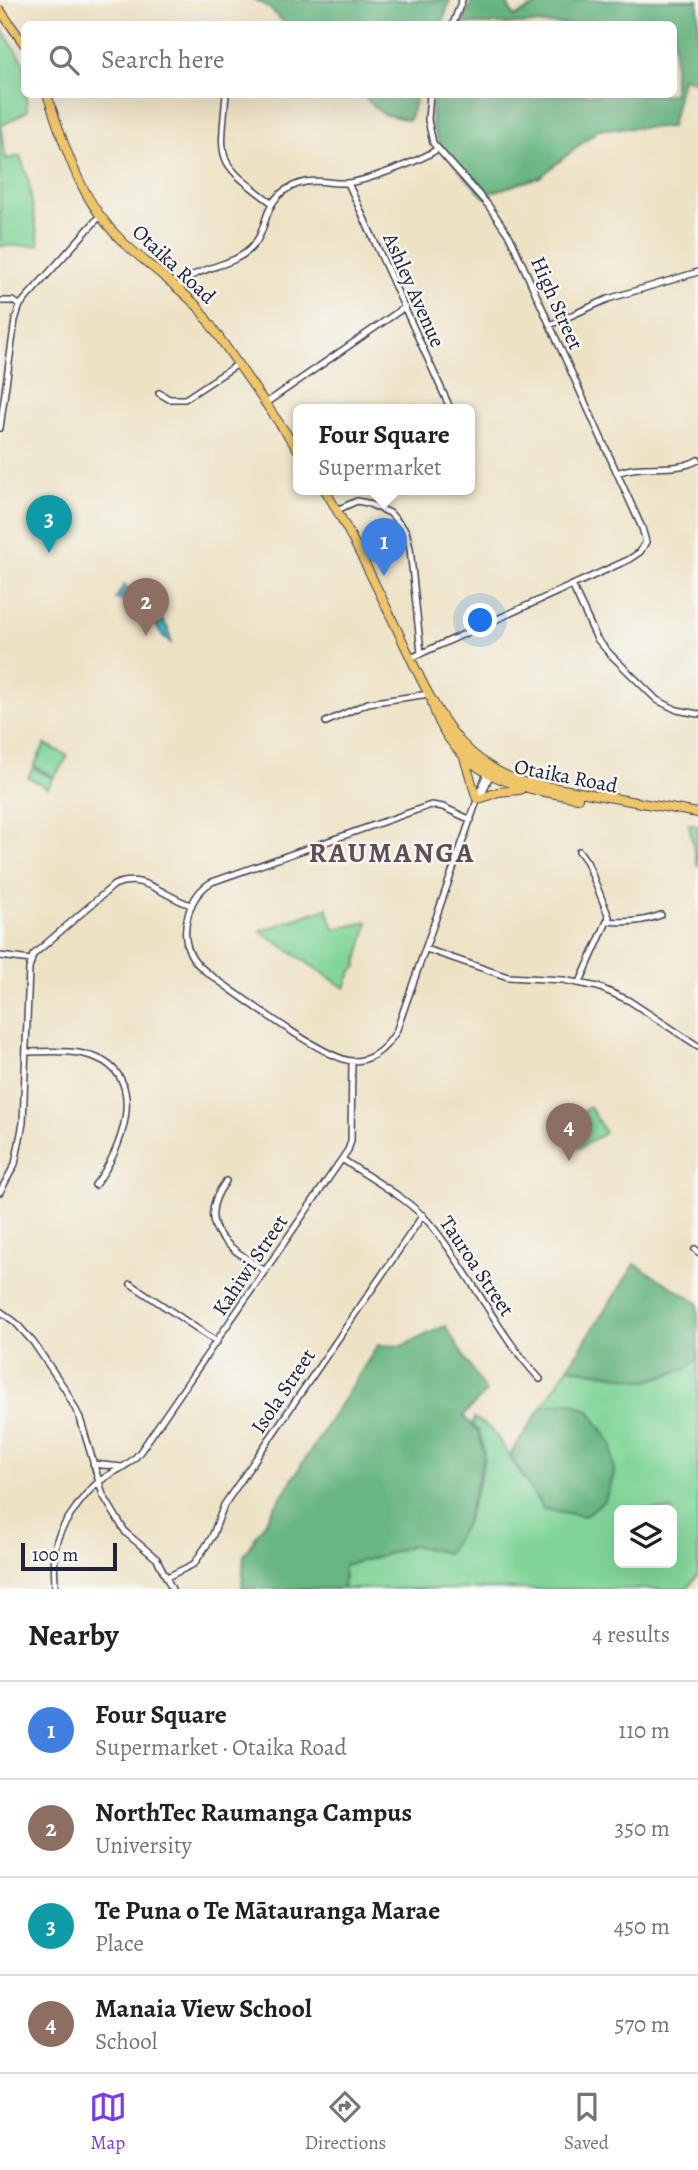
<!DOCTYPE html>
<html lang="en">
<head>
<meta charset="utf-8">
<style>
	:root { --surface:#fff; --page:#f6f6f6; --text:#202124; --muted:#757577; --line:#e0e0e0; --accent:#7c3aed }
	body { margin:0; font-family:Alegreya,serif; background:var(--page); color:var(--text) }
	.controls { position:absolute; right:21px; bottom:21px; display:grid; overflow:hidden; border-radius:10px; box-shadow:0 7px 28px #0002 }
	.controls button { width:63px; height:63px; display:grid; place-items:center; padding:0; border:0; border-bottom:2px solid var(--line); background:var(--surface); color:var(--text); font:35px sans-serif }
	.scale { position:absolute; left:21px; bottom:18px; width:96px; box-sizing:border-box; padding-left:7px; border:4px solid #22223b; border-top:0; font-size:19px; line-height:24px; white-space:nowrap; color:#22223b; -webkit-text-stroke:5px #f6f6f2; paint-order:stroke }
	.you { position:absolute; left:481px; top:621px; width:24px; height:24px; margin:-18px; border:5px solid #fff; border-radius:50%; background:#1a73e8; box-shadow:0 0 0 10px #1a73e833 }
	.badge { display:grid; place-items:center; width:46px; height:46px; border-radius:50%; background:var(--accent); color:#fff; font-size:23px; font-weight:700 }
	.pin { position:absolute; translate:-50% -58px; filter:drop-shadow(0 2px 4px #0008) }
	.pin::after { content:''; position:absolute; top:37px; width:24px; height:21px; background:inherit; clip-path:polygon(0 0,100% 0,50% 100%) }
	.popup { position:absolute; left:293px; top:404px; width:182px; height:91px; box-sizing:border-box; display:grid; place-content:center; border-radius:10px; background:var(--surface); filter:drop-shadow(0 2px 5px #0005); font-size:23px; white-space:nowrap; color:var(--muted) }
	.popup b { font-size:26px; color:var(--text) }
	.popup::after { content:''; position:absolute; left:50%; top:100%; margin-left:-14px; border:14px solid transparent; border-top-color:var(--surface) }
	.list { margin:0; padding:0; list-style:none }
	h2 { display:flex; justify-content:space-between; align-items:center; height:91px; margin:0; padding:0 28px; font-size:30px }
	h2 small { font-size:23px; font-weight:400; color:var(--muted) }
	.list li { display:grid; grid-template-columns:46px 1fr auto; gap:21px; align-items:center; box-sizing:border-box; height:98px; padding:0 28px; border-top:2px solid var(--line) }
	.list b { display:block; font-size:26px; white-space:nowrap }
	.list p { margin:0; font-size:23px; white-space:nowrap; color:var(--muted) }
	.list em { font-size:23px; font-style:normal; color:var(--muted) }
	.icon { flex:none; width:38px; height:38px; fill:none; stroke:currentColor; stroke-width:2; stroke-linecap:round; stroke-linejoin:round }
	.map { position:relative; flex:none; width:698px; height:1589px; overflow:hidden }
	.search { position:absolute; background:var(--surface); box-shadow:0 7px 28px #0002; left:21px; right:21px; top:21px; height:77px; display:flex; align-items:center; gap:18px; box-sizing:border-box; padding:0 24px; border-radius:10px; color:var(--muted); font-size:26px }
	.sheet { height:483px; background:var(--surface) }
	nav { display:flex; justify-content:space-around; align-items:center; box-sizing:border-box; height:98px; border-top:2px solid var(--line); background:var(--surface); font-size:19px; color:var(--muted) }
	nav a { display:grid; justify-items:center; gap:4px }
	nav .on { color:var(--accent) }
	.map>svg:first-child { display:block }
</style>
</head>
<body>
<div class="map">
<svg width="698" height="1589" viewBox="0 0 698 1589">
	<rect width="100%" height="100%" fill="#f6f6f2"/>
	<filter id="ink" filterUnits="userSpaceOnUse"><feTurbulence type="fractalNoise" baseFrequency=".0143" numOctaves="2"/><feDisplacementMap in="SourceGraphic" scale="14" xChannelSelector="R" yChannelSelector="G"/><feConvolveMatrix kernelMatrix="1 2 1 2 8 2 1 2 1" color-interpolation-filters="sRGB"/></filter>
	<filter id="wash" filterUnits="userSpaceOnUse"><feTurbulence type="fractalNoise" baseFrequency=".00686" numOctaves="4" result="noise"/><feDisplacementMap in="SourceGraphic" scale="28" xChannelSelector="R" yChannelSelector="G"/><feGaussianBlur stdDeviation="1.57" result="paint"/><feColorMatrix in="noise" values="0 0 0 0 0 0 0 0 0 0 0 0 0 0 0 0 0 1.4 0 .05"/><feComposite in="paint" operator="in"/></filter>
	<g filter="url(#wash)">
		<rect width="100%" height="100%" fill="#ede2c4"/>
		<path fill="#81d598" stroke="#527c6a" stroke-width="2" fill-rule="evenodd" d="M 0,26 L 24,64 L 27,111 L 1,126 L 6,159 L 20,156 L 28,178 L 39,245 L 0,246 Z
			M 45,744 L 68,756 L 54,777 L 34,766 Z
			M 33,768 L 53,778 L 48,788 L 28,777 Z
			M 689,824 L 698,825 L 698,867 Z
			M 327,908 L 334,929 L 368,922 L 356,968 L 351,972 L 345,988 L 260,931 Z
			M 590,1107 L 605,1133 L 579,1148 L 564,1122 Z
			M 698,1358 L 698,1574 L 687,1589 L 343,1589 L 344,1565 C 386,1556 426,1540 466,1523 C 473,1496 497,1450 473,1426 L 474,1418 L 493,1431 L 543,1509 L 605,1500 L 614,1474 L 612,1444 L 589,1411 L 570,1402 L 542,1407 L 568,1367 L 647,1381 L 686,1369 ZM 619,1510 L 672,1510 L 672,1563 L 619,1563 Z"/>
		<path fill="#68b680" stroke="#456c5e" stroke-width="2" d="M 256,0 L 450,0 L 442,24 L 286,24 L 270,9 Z
			M 472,0 L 505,0 L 514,17 L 546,0 L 698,0 L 698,82 L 682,78 L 671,127 L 599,129 L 540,177 L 492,192 L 484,197 C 459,168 419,137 435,95 L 674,94 L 674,24 L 463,24 Z
			M 362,95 L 417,95 L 409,120 L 383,114 Z
			M 635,1264 L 698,1303 L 698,1358 L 686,1369 L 647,1381 L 568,1367 Z
			M 445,1326 L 486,1392 L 463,1416 L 479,1432 L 484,1456 L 466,1523 L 447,1553 L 412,1545 L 370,1559 L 344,1565 L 343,1589 L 242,1589 L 244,1555 L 378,1345 L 402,1346 Z
			M 570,1402 L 589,1411 L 612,1444 L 614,1474 L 605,1500 L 585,1516 L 543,1509 L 510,1455 L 542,1407 Z"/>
		<path fill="#46b3c2" stroke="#346a7e" stroke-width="2" d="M 124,585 L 145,599 L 168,628 L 171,643 C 158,635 157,623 147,613 C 139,605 126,602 116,599 Z"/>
	</g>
	<g filter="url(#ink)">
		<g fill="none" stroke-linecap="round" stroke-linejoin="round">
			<g stroke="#403f50" stroke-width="8">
				<path id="minor" d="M 453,24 L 462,0
					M 226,94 C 220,164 215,160 272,203
					M 348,183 L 451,410
					M 178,287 C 196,266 229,268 249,250 C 272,230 258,198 298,184 C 315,178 330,184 346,183 C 364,182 423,160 437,149
					M 0,301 L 12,301 L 20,305
					M 550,325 L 608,299 L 698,272
					M 159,393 L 169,399 L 185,399 L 238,364
					M 266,403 L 405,307
					M 0,428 L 15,320 L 20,305 L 100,216
					M 617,473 C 643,462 673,474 698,460
					M 337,510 L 357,501 L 367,503 L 390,513 L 406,531 L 410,548 L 421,653
					M 572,585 L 597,639 L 610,654 L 657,700 L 677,710 L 698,714
					M 411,658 L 628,560 L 640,552 L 646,542 L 642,528 L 510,237 L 488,205 L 433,143 L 428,120 L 430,94
					M 326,722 L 368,703 L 429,694
					M 481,798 L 491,772
					M 471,820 L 443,807 L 431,805 L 212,882 C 190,894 179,929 190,953 C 194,962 201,968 209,974 C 235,992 326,1061 353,1061 C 373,1061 386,1048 396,1032 L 487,772
					M 579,851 L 587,862 L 609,917 L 580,982
					M 608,921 C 625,923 645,921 661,915
					M 426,949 L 508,977 L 563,980 L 598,987 L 628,1000 L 698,1046
					M 0,956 L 31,960
					M 26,1052 C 49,1052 75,1049 97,1058 C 149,1080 121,1152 95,1185
					M 342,1159 C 372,1180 409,1198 432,1226 C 471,1274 497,1333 540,1379
					M 226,1181 C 192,1227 229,1247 265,1271
					M 0,1192 L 15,1164 L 23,1123 L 29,969 L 33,955 L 114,885 C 144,872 164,897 191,905
					M 695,1249 L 698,1252
					M 131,1284 L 217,1342
					M 0,1311 L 15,1322 L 33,1342 L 65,1389 L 80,1418 L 103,1495 L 126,1533 L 157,1559 L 172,1589
					M 93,1464 L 122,1467
					M 167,1577 L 194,1564 L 212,1537 L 224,1505 L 423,1215
					M 55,1589 C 55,1575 53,1558 56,1544 C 59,1528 86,1491 100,1481 C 113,1471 130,1466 140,1452 L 348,1150 L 351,1141 L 352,1061"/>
			</g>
			<g stroke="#403f50" stroke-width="10">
				<path id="trunk" d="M 0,10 L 24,44
					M 47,94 C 66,150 80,201 124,243 C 148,265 175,284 198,307 L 298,450
					M 325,490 C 355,540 379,592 404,644 C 419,676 437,715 460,741 C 478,761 498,774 523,782 L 698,813
					M 432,703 C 453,774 513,788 578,798
					M 464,758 L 477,799
					M 482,798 L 498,792 L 520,790"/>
			</g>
			<use href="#minor" stroke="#fff" stroke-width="5"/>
			<use href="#trunk" stroke="#eec569" stroke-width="8"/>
		</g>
	</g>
	<g text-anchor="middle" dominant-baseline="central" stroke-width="5" stroke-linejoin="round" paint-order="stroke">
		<g font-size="21" fill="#22223b" stroke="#f6f6f2">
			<text transform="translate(174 264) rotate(43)">Otaika Road</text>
			<text transform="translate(414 290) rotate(66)">Ashley Avenue</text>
			<text transform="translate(557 303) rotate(66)">High Street</text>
			<text transform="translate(566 776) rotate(11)">Otaika Road</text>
			<text transform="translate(250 1265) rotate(-56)">Kahiwi Street</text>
			<text transform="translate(477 1266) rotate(56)">Tauroa Street</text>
			<text transform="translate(283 1391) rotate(-56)">Isola Street</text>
		</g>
		<g font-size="28" font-weight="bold" letter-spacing="2" fill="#624e56" stroke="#f6f6f2">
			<text x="392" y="853">RAUMANGA</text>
		</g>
	</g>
</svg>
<div class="controls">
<button><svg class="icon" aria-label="layers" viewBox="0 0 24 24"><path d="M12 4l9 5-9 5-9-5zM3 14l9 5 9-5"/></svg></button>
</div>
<div class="scale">100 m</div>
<div class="you"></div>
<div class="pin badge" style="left:384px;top:576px;background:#3f7fe0">1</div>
<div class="popup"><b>Four Square</b>Supermarket</div>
<div class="pin badge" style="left:146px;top:636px;background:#8d6e63">2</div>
<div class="pin badge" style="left:49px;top:553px;background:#0f9aa8">3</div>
<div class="pin badge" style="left:569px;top:1161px;background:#8d6e63">4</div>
<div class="search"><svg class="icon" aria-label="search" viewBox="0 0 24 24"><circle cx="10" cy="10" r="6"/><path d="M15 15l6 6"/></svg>Search here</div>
</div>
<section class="sheet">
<h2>Nearby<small>4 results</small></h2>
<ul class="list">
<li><span class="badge" style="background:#3f7fe0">1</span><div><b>Four Square</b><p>Supermarket · Otaika Road</p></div><em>110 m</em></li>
<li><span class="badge" style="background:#8d6e63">2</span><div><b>NorthTec Raumanga Campus</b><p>University</p></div><em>350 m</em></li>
<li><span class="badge" style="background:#0f9aa8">3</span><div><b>Te Puna o Te Mātauranga Marae</b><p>Place</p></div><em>450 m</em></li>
<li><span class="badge" style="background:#8d6e63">4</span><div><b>Manaia View School</b><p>School</p></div><em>570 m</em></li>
</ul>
</section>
<nav>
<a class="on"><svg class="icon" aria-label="map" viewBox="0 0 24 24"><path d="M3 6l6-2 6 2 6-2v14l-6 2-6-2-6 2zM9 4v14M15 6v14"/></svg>Map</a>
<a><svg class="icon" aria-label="directions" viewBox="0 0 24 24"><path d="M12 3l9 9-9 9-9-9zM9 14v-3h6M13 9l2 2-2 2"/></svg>Directions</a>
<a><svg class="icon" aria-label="saved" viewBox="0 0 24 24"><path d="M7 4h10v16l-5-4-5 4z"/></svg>Saved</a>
</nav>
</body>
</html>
